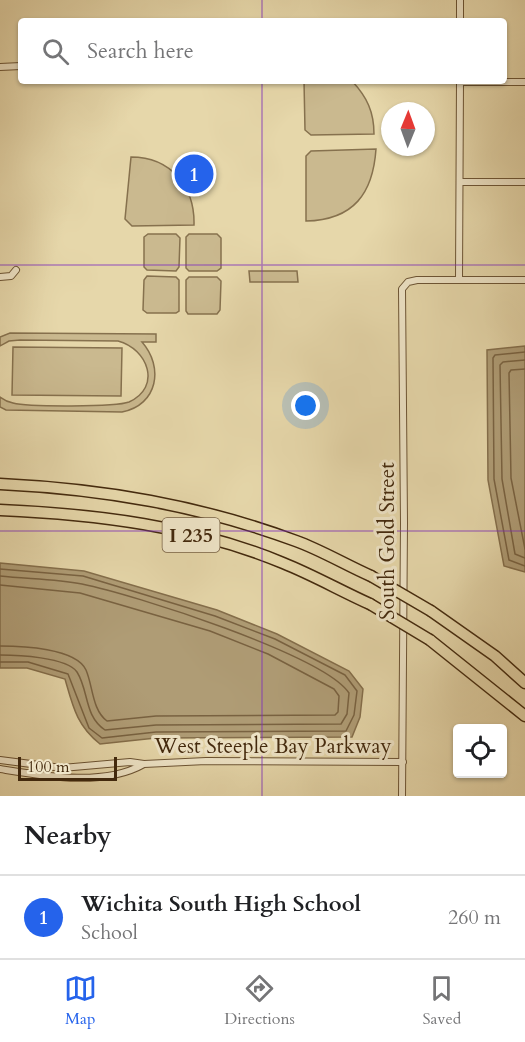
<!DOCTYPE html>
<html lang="en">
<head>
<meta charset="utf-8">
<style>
	:root { --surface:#fff; --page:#f6f6f6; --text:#202124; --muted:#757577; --line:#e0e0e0; --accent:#2563eb }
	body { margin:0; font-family:Cardo,serif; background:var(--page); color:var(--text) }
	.controls { position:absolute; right:18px; bottom:18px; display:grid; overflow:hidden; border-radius:6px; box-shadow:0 2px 4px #0004 }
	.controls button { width:54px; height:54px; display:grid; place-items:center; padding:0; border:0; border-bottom:2px solid var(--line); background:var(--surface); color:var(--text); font:30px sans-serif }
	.compass { position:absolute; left:381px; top:102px; width:54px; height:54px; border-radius:50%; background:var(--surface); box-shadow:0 2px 4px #0004; rotate:1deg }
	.scale { position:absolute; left:18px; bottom:15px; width:99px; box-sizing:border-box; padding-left:6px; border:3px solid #43290d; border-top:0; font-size:16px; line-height:21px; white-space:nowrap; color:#43290d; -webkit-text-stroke:4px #efe5c8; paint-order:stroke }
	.you { position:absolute; left:306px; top:406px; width:21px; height:21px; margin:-15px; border:4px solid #fff; border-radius:50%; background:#1a73e8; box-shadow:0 0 0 9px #1a73e833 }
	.badge { display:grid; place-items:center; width:39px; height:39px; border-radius:50%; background:var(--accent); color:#fff; font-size:20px; font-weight:700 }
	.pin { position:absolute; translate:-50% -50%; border:3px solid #fff; box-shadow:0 2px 6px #0006 }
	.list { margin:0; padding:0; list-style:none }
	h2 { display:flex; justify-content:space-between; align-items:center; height:78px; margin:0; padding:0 24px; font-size:26px }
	h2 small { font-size:20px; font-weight:400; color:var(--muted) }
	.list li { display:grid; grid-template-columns:39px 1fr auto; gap:18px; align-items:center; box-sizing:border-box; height:84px; padding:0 24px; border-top:2px solid var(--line) }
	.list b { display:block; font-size:22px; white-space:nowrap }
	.list p { margin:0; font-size:20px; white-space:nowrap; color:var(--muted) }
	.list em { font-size:20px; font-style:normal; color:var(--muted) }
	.icon { flex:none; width:33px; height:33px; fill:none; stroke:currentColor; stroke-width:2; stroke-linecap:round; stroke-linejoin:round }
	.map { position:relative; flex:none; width:525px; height:796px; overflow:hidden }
	.search { position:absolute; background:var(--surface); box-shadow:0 2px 4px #0004; left:18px; right:18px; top:18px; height:66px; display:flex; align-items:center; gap:15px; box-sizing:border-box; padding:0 21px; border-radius:6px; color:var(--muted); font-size:22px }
	.sheet { height:162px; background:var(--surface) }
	nav { display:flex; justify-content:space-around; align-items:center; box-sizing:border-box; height:84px; border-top:2px solid var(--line); background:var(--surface); font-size:16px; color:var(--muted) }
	nav a { display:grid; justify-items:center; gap:3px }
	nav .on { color:var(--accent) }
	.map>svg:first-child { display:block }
</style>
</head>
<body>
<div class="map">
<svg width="525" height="796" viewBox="0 0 525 796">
	<rect width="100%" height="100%" fill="#e6d7aa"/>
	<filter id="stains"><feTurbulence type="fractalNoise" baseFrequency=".00333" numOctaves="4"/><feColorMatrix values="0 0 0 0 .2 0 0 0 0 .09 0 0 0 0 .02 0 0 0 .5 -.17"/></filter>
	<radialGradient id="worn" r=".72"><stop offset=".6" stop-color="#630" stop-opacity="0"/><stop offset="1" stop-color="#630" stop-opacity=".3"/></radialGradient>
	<path fill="#cab98f" stroke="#86714e" stroke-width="1.5" d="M 304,81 L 352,81 C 367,97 374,112 374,134 L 311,135 L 305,130 Z
		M 376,149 C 373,193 354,220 306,221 L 306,156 L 311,151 Z
		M 131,157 C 171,157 195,187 194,225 L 132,226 L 125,219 Z
		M 148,234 L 176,234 L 180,238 L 179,267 L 176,271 L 147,270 L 144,267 L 144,237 Z
		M 189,234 L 217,234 L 221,238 L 221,268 L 217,271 L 189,271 L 186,268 L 186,237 Z
		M 249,271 L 297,271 L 298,282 L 250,282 Z
		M 147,276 L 176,277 L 179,280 L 179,311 L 176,313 L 147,313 L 143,310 L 144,280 Z
		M 189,277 L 217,277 L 221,281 L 220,310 L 217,314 L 188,314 L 186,311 L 186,280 Z
		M 10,333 L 156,334 L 156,342 L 142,342 C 164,367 158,405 122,412 L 6,410 L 0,407 L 0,397 C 4,400 8,402 13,403 C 28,407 116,407 129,402 C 162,387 148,349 118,341 L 20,340 L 9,341 L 0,346 L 0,337 Z
		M 13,347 L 122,348 L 121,396 L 12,395 Z"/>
	<path fill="#af9c75" stroke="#846e4b" stroke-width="1.5" d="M 525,346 L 525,572 L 504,566 L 488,480 L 487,350 Z
		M 0,563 L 84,571 L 217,610 L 277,634 L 349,671 L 363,689 L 360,717 L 352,737 L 156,738 L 100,744 C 77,726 73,707 65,679 L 27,668 L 0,668 Z"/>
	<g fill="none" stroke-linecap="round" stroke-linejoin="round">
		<path stroke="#796241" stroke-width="1.5" d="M 525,352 L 495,355 L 493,358 L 494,479 L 509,560 L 525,566
			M 525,360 L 503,362 L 500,365 L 502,479 L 515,554 L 525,558
			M 525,369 L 511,370 L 509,373 L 511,478 L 525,549
			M 0,569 L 83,576 L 215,616 L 275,639 L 345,675 L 357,691 L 354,715 L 346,731 L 156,732 L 102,738 L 89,728 L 68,674 L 28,662 L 0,662
			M 0,576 C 27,579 55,579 82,584 C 132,594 324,655 349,693 L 347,714 L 341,724 L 156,725 L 105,730 C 84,716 89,691 77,672 C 67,657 16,655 0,655
			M 0,585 L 80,593 L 210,631 L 268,654 L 334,689 L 339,696 L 338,712 L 335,715 L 156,716 L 107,721 C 92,710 93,686 86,670 C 76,648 21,646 0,646"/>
		<g stroke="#6c5434" stroke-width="8">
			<path id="street" d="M 460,21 L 460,0
				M 0,67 L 21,66
				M 460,82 L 525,82
				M 460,182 L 525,182
				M 0,277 L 11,276 L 16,270
				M 459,279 L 460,81
				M 0,760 L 62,768 L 130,762 L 144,764 C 104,787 44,776 0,769
				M 144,764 L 206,761 L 403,762
				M 402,796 L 404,523 L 402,289 L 408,282 L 417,280 L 525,280"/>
		</g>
		<g stroke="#43290d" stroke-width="13">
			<path id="highway" d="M 0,484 C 103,489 199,505 296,541 C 321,550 346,565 371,576
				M 0,510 C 94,514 195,526 283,563 C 313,575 341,591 370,604
				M 431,611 L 495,656 L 525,683
				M 430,640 L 525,716"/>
		</g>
		<use href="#street" stroke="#efe5c8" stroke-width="6"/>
		<use href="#highway" stroke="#e6d7aa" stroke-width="10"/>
		<g stroke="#43290d" stroke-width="13" stroke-linecap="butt">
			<path id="highway-bridge" d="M 371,576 L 431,611
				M 370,604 L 430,640"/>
		</g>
		<use href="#highway-bridge" stroke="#e6d7aa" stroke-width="10"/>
	</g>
	<path fill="none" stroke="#7b2cbf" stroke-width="1.5" stroke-opacity="0.55" d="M 262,0 L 262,21M 262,81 L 262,796M 0,265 L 525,265M 0,531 L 525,531"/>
	<g text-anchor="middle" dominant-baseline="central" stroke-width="6" stroke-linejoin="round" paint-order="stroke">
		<rect fill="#efe5c8" stroke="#776145" stroke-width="1.5" x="162.5" y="518" width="57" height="34" rx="4.5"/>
		<g font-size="20" font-weight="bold" fill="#43290d">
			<text x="191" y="535">I 235</text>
		</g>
		<g font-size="21" fill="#43290d" stroke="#efe5c8">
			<text transform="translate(387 541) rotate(-90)">South Gold Street</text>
			<text x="273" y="746">West Steeple Bay Parkway</text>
		</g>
	</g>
	<rect width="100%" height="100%" filter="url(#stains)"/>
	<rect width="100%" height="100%" fill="url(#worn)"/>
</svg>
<div class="controls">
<button><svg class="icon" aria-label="locate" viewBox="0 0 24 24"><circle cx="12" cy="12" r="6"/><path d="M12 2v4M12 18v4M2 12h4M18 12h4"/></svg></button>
</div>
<svg class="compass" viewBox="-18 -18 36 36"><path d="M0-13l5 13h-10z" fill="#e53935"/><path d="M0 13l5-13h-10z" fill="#757577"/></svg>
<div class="scale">100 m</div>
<div class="you"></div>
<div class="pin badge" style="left:194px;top:174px">1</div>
<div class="search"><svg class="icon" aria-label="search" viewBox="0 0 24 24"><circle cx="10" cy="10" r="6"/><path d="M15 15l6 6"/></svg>Search here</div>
</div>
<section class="sheet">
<h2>Nearby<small></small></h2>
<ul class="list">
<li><span class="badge">1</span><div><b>Wichita South High School</b><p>School</p></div><em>260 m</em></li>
</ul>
</section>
<nav>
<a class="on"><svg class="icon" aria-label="map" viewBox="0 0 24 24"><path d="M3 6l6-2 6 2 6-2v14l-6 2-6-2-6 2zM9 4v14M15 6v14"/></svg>Map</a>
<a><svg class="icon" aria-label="directions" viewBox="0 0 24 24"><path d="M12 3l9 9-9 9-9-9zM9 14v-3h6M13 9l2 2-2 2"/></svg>Directions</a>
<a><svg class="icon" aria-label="saved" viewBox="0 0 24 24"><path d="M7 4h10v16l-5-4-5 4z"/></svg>Saved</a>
</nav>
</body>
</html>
